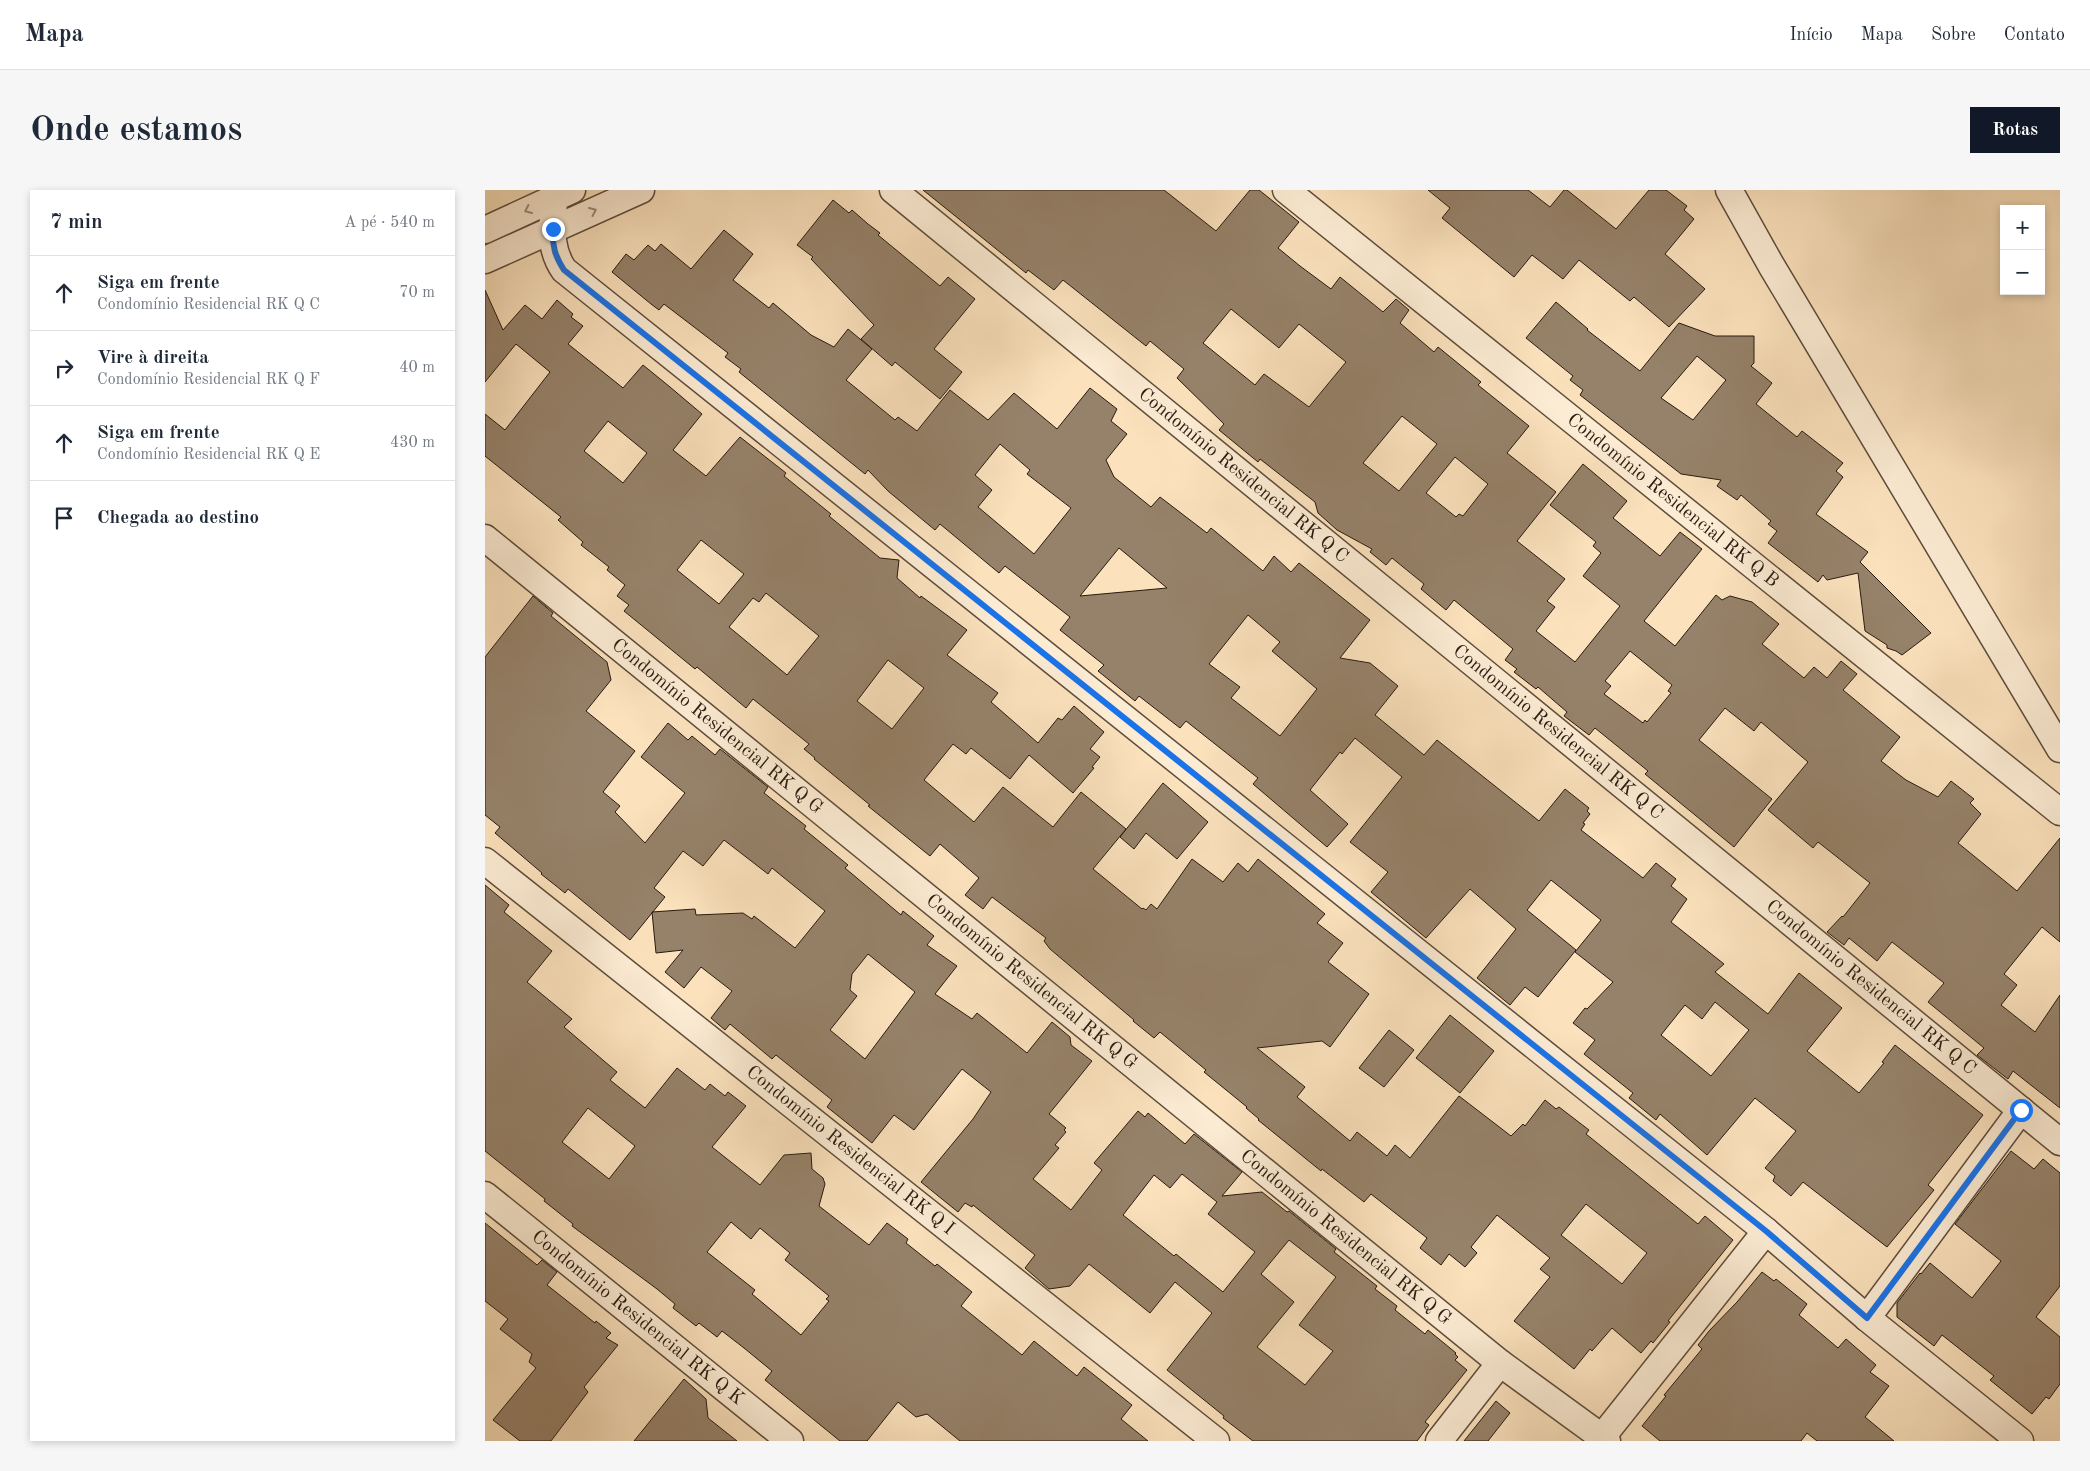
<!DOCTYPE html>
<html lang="pt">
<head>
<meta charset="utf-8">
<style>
	:root { --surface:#fff; --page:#f6f6f7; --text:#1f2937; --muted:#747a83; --line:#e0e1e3; --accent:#111827 }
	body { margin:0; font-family:"Old Standard TT",serif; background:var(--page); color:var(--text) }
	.controls { position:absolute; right:15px; top:15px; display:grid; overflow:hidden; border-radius:0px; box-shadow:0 2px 8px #0003 }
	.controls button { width:45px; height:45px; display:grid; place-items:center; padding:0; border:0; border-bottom:1px solid var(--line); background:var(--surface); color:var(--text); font:25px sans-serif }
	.stop { position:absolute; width:15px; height:15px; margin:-11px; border:4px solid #1a73e8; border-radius:50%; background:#fff }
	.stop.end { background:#1a73e8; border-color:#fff; box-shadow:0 1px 5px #0008 }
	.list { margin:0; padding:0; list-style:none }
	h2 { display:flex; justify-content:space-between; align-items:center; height:65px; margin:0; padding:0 20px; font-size:21px }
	h2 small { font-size:16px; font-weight:400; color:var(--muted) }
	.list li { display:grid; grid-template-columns:32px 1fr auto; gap:15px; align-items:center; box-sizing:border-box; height:75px; padding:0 20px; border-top:1px solid var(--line) }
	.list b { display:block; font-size:19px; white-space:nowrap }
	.list p { margin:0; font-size:16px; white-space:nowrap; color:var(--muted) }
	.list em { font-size:16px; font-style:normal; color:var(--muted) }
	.icon { flex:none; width:28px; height:28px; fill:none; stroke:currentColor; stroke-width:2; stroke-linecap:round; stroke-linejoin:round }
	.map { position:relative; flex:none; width:1575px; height:1251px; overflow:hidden; border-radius:0px }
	header { display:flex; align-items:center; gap:30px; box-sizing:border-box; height:70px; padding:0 25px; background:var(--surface); border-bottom:1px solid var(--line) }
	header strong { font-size:24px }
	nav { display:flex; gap:28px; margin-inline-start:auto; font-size:18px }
	.intro { display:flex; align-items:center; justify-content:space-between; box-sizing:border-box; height:120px; padding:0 30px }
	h1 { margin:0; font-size:35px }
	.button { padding:12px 22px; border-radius:0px; background:var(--accent); color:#fff; font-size:18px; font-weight:700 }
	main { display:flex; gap:30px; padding:0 30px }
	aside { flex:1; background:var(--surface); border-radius:0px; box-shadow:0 2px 8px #0003 }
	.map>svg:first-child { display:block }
</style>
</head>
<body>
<header>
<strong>Mapa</strong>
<nav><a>Início</a><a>Mapa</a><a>Sobre</a><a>Contato</a></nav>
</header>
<div class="intro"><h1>Onde estamos</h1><a class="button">Rotas</a></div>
<main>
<aside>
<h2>7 min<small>A pé · 540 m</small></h2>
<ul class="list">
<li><svg class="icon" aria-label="ahead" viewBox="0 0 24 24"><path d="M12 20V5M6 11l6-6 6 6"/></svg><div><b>Siga em frente</b><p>Condomínio Residencial RK Q C</p></div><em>70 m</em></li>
<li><svg class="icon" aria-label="right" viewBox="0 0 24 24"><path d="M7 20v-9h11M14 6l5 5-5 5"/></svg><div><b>Vire à direita</b><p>Condomínio Residencial RK Q F</p></div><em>40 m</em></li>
<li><svg class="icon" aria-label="ahead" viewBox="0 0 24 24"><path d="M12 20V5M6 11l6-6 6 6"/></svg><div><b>Siga em frente</b><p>Condomínio Residencial RK Q E</p></div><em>430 m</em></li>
<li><svg class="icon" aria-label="arrive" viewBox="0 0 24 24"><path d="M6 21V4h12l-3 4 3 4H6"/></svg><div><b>Chegada ao destino</b></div></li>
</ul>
</aside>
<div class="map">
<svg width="1575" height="1251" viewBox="0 0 1575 1251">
	<rect width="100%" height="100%" fill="#fbe2bd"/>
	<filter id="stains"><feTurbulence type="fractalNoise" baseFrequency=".004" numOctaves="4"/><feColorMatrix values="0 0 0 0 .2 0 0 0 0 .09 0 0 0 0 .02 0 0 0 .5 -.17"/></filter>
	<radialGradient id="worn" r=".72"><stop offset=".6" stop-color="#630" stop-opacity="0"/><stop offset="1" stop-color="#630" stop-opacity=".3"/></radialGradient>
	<path fill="#96826a" stroke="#291a10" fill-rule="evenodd" d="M 438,0 L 679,0 L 731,41 L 765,0 L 774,0 L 814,32 L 793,58 L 815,76 L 846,99 L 855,87 L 898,122 L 911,109 L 924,120 L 915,133 L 949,162 L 953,157 L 996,192 L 993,195 L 1044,236 L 1022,263 L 1071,302 L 1032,351 L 1080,389 L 1062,411 L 1070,417 L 1051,441 L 1090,472 L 1135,416 L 1098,386 L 1116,363 L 1108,356 L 1111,352 L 1065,315 L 1098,274 L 1142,311 L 1128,328 L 1175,366 L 1195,342 L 1217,359 L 1159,431 L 1190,456 L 1231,405 L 1237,410 L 1245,406 L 1267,412 L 1294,434 L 1277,454 L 1319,488 L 1329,477 L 1342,488 L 1356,471 L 1372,484 L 1358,500 L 1415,547 L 1396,571 L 1421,590 L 1453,607 L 1466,591 L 1489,609 L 1485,613 L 1496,624 L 1473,653 L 1532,701 L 1575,648 L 1575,752 L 1557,737 L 1519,784 L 1532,795 L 1516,815 L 1550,842 L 1575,805 L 1575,918 L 1528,881 L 1523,889 L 1492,865 L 1499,858 L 1443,812 L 1459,793 L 1407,752 L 1392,771 L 1364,748 L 1359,755 L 1342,742 L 1357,726 L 1358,727 L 1385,693 L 1333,652 L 1328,658 L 1283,620 L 1323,572 L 1276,532 L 1269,541 L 1240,518 L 1214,550 L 1287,609 L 1249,657 L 1160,584 L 1163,581 L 1110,538 L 1104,545 L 1079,526 L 1082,522 L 1053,497 L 1051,499 L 1029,482 L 1032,479 L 1020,470 L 1028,459 L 969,410 L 961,420 L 936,399 L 939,394 L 907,368 L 901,375 L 885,362 L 887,359 L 852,340 L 833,323 L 830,312 L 775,269 L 773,272 L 734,240 L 739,234 L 692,188 L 699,179 L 665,151 L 661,156 L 578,90 L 569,100 L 543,80 L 541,83 ZM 746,119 L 794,158 L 814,134 L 861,172 L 824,217 L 779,184 L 770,195 L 718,153 ZM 917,226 L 952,254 L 914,301 L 878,273 ZM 970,267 L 1003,294 L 978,326 L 974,324 L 971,327 L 941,303 ZM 1145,461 L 1187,495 L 1183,501 L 1186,503 L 1162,532 L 1160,530 L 1158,533 L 1119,504 L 1126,496 L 1120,491 Z
		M 943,0 L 1043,0 L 1065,17 L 1079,0 L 1082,0 L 1131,39 L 1164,0 L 1181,0 L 1202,16 L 1199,20 L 1209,29 L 1180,64 L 1220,99 L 1184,137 L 1149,107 L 1145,111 L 1094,70 L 1078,89 L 1047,65 L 1029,87 L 957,28 L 965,18 Z
		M 348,10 L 364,23 L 367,20 L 383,34 L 395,43 L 393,45 L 455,96 L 463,87 L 490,109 L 449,159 L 477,182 L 455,209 L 410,172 L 407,176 L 376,149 L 389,135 L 326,69 L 328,67 L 312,55 Z
		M 239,40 L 268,64 L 248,90 L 284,118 L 288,113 L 326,145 L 349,157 L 363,139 L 387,159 L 361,190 L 410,230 L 413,227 L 432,241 L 465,200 L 503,230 L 529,203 L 572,239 L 605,198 L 632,219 L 626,231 L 642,244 L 621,270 L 629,287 L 666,317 L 675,307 L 722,343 L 726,338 L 778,381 L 789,366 L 806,382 L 814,373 L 885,430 L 855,468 L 885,473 L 913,496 L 890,525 L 939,565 L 952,550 L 1054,631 L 1080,599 L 1104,618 L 1102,621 L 1105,624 L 1098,633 L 1100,634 L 1096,640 L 1158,688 L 1171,673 L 1191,689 L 1186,696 L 1202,709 L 1186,732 L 1239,774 L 1230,782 L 1283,824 L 1314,783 L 1357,818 L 1322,861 L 1374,903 L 1399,873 L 1397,872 L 1410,855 L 1498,925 L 1443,995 L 1449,1000 L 1402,1057 L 1318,992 L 1306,1006 L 1288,991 L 1290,986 L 1280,978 L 1311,941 L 1270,908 L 1222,965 L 1175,924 L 1171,930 L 1144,908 L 1148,903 L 1099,864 L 1110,850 L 1088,833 L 1100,818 L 1102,819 L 1128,792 L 1090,762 L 1116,730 L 1066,690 L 1042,720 L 1091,760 L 1053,807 L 1040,797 L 1025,815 L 992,788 L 1031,739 L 985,699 L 941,748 L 886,702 L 903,682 L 865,652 L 917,587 L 870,548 L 857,564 L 855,562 L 825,600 L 863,634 L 842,657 L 768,594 L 773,588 L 701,531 L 695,538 L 654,506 L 650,511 L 613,481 L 619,475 L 575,440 L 585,427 L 520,376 L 514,383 L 455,334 L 450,340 L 403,301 L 383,280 L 380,284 L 254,182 L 256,179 L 240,167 L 243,163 L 179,114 L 174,120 L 166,114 L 127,82 L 141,64 L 149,70 L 163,55 L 170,61 L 176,54 L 206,79 ZM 515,254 L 545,280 L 542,284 L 586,318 L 549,364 L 493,317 L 507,300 L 490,285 ZM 634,358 L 682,398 L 595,406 ZM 763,425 L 795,452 L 787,461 L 832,499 L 795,546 L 746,508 L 755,497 L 724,474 ZM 1230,812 L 1264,840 L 1226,886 L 1176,845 L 1200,815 L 1217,829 Z
		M 0,100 L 18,140 L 40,115 L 57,129 L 72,110 L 88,124 L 86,127 L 98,136 L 83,154 L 138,198 L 158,175 L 185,197 L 217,224 L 188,260 L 221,286 L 255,247 L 301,283 L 299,286 L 346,324 L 344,326 L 395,368 L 414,370 L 412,388 L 435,408 L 436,406 L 482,440 L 462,465 L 513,503 L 506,512 L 553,553 L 573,528 L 577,530 L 589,516 L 619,542 L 605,559 L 615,567 L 607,577 L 609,578 L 588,603 L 544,565 L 525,589 L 486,558 L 481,564 L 468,554 L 439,590 L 489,632 L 518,597 L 568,637 L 596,602 L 641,639 L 608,679 L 657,719 L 658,718 L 661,720 L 666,714 L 672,719 L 707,669 L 738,692 L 753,673 L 763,682 L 773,669 L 840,724 L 832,733 L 858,753 L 843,772 L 884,804 L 845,857 L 837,851 L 772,858 L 820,897 L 812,907 L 865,951 L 872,942 L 902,966 L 910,955 L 925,968 L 974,906 L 1026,946 L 1038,934 L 1040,936 L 1060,910 L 1071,919 L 1074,917 L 1104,940 L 1101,944 L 1213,1034 L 1220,1026 L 1248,1050 L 1183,1131 L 1185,1132 L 1168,1153 L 1166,1151 L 1156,1163 L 1127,1138 L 1107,1161 L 1105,1159 L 1089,1179 L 1029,1131 L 1065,1087 L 1055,1079 L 1065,1068 L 1012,1025 L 986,1057 L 992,1063 L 980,1077 L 964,1064 L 956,1075 L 935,1058 L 942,1048 L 886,1004 L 879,1012 L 837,979 L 836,981 L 773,930 L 774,929 L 761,918 L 762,917 L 719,882 L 721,880 L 675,842 L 669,848 L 648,831 L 649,830 L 565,759 L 559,751 L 561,748 L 507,707 L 498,719 L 480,705 L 494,688 L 455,654 L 445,666 L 383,616 L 385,615 L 329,569 L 330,568 L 319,559 L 324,554 L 268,509 L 261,518 L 212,477 L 210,479 L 139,421 L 144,415 L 132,406 L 140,395 L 122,380 L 124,377 L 96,355 L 98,352 L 73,330 L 76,327 L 0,266 L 0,224 L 20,240 L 65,182 L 31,154 L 0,192 ZM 123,231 L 162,263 L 138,293 L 99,261 ZM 216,350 L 259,384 L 234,414 L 192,380 ZM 281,403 L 334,446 L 302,485 L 244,437 L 268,408 L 274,412 ZM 403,470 L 439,498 L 407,539 L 372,511 ZM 1101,1014 L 1162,1063 L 1137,1094 L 1076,1045 Z
		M 1071,112 L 1103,139 L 1102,140 L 1155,181 L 1194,133 L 1230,146 L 1269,146 L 1269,173 L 1266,176 L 1287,193 L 1271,214 L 1312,247 L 1317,241 L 1358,273 L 1351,281 L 1358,287 L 1331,324 L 1383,362 L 1375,372 L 1446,443 L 1417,465 L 1411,461 L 1402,458 L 1402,455 L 1380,441 L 1373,383 L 1342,390 L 1338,385 L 1333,392 L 1283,353 L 1292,341 L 1283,334 L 1286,331 L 1256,305 L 1252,310 L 1232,296 L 1236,290 L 1196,284 L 1095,205 L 1098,200 L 1085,190 L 1088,186 L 1041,148 ZM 1212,166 L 1241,190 L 1208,230 L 1176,208 Z
		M 48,406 L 68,423 L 66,426 L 122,472 L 126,490 L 101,521 L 150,561 L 118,602 L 135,616 L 130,622 L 160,653 L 200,603 L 156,567 L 183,533 L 203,550 L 207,546 L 230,565 L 235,559 L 283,597 L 279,603 L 321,636 L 319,639 L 363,675 L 360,678 L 416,725 L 418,721 L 449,746 L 442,755 L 472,776 L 450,804 L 487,829 L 492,823 L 542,863 L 567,832 L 585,847 L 586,855 L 607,871 L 564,924 L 581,938 L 579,940 L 581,942 L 570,955 L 574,958 L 548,989 L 586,1020 L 617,980 L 609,973 L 653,921 L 660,927 L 663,923 L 700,954 L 709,944 L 757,982 L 737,1006 L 777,1002 L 802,1022 L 804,1021 L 851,1059 L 849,1062 L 892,1096 L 890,1099 L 912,1116 L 910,1120 L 940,1144 L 943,1140 L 971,1163 L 970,1164 L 973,1167 L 970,1170 L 982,1180 L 940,1232 L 944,1235 L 932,1251 L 768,1251 L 738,1228 L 739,1226 L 682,1180 L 727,1123 L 690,1092 L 665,1123 L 604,1074 L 585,1096 L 564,1099 L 540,1078 L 550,1065 L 488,1015 L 487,1017 L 480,1013 L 473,1022 L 436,992 L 488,929 L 506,902 L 477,879 L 429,940 L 409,925 L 387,953 L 342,917 L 347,910 L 291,865 L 287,869 L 245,834 L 240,840 L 226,828 L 247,801 L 216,777 L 199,798 L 180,782 L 198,760 L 171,763 L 167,722 L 210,719 L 211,725 L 258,723 L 267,729 L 269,726 L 310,758 L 340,721 L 287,678 L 283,684 L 239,650 L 218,676 L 198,661 L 169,698 L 180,707 L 145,750 L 83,699 L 80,703 L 56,684 L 57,683 L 10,643 L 15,637 L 0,625 L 0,467 ZM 383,764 L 430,802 L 380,869 L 345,840 L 372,806 L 365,800 L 367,784 ZM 697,984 L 732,1012 L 723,1024 L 770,1062 L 738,1102 L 691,1064 L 689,1066 L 638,1025 L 669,985 L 685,998 ZM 804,1050 L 851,1087 L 814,1135 L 848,1161 L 820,1195 L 772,1157 L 809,1112 L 776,1084 Z
		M 678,593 L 723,632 L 692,669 L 661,643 L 649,659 L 635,647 Z
		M 0,695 L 24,715 L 19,722 L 67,761 L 42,792 L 87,829 L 79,837 L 132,882 L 125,890 L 160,918 L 192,878 L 220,900 L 225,894 L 240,906 L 243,902 L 261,916 L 227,957 L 275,995 L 299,965 L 326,963 L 327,979 L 338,988 L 340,994 L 334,1016 L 384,1055 L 402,1033 L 423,1049 L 421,1053 L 450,1076 L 452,1074 L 487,1102 L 476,1116 L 537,1165 L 549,1151 L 592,1186 L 599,1177 L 647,1215 L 636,1229 L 663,1251 L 475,1251 L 442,1224 L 431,1227 L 413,1212 L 382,1251 L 355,1251 L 280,1190 L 287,1181 L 259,1158 L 237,1141 L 232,1147 L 214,1133 L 211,1136 L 188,1118 L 190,1114 L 172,1099 L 87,1036 L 88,1034 L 59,1011 L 60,1009 L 0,961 ZM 103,918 L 150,956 L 124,989 L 77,952 ZM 246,1032 L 266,1049 L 275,1038 L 305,1063 L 300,1070 L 344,1106 L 341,1109 L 344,1111 L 316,1145 L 267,1104 L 270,1100 L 222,1062 Z
		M 965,825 L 1009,861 L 975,903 L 931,868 Z
		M 904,840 L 929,860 L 899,897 L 874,878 Z
		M 1526,961 L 1549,979 L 1558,969 L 1575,983 L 1575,1096 L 1551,1127 L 1575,1147 L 1575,1194 L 1564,1209 L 1561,1207 L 1547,1224 L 1505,1190 L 1509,1186 L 1457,1145 L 1449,1156 L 1412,1127 L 1412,1113 L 1435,1083 L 1436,1084 L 1445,1073 L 1487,1108 L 1516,1071 L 1470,1034 Z
		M 0,1033 L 52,1075 L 57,1070 L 72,1082 L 62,1095 L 110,1133 L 111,1131 L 126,1143 L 121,1148 L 133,1155 L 99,1197 L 103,1202 L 66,1251 L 35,1251 L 8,1230 L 51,1178 L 44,1172 L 47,1164 L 15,1139 L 23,1129 L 0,1111 Z
		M 1277,1082 L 1289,1091 L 1291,1089 L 1322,1114 L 1314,1125 L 1353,1158 L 1361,1149 L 1391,1175 L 1385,1182 L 1404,1196 L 1380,1227 L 1409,1251 L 1332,1251 L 1322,1243 L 1316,1251 L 1175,1251 L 1157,1236 L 1181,1206 L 1179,1205 L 1217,1159 L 1213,1155 L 1224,1141 L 1252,1112 Z
		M 199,1189 L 221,1209 L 223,1228 L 252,1251 L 149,1251 Z
		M 1011,1211 L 1025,1223 L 1003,1251 L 979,1251 Z"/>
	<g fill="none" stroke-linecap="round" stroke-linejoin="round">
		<g stroke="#5e4c3b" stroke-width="29">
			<g id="minor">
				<path id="s1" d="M 408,0 L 1575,952"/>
				<path id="s2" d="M 801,0 L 1575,622"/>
				<path d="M 1244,0 L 1286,75 L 1575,559"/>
				<path d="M 69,8 C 68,35 63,57 79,80 L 1281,1041 L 1382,1128 L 1535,1251"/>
				<path d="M 0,40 L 87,0"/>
				<path d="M 0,70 L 156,0"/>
				<path id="s3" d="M 0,348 L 1015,1173 L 1122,1251"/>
				<path id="s4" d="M 0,671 L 731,1251"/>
				<path id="s5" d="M 0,1005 L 305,1251"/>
				<path d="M 1382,1128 L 1536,920"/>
				<path d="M 1117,1247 L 1281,1041"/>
				<path d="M 954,1251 L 1015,1173"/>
			</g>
		</g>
		<use href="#minor" stroke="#fcecd4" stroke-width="26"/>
	</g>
	<defs><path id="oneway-chevron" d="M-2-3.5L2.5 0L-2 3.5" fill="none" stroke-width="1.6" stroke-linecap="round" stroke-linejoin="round" transform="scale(1.25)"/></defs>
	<g stroke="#9d8e7c">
		<use href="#oneway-chevron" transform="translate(43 20) rotate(155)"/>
		<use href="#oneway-chevron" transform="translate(108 21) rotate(-24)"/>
	</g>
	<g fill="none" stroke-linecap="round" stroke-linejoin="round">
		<path stroke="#1a73e8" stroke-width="6" d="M 68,39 C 67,56 70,66 79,80 L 1281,1041 L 1382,1128 L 1536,920"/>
	</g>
	<g text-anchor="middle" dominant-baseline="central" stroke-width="4" stroke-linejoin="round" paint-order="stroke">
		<g font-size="19" fill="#291a10" stroke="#fcecd4">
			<text stroke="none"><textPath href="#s1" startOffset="452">Condomínio Residencial RK Q C</textPath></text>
			<text stroke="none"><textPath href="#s2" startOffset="496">Condomínio Residencial RK Q B</textPath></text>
			<text stroke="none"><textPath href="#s3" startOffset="299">Condomínio Residencial RK Q G</textPath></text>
			<text stroke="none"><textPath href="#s1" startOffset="858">Condomínio Residencial RK Q C</textPath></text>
			<text stroke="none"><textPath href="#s3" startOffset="704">Condomínio Residencial RK Q G</textPath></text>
			<text stroke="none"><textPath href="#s1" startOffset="1262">Condomínio Residencial RK Q C</textPath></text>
			<text stroke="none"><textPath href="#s4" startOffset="466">Condomínio Residencial RK Q I</textPath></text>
			<text stroke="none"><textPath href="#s3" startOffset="1109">Condomínio Residencial RK Q G</textPath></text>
			<text stroke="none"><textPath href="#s5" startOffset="196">Condomínio Residencial RK Q K</textPath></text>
		</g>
	</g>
	<rect width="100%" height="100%" filter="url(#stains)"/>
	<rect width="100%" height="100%" fill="url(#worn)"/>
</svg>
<div class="controls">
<button>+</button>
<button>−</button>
</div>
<div class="stop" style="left:1536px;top:920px"></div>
<div class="stop end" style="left:68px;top:39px"></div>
</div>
</main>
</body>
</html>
